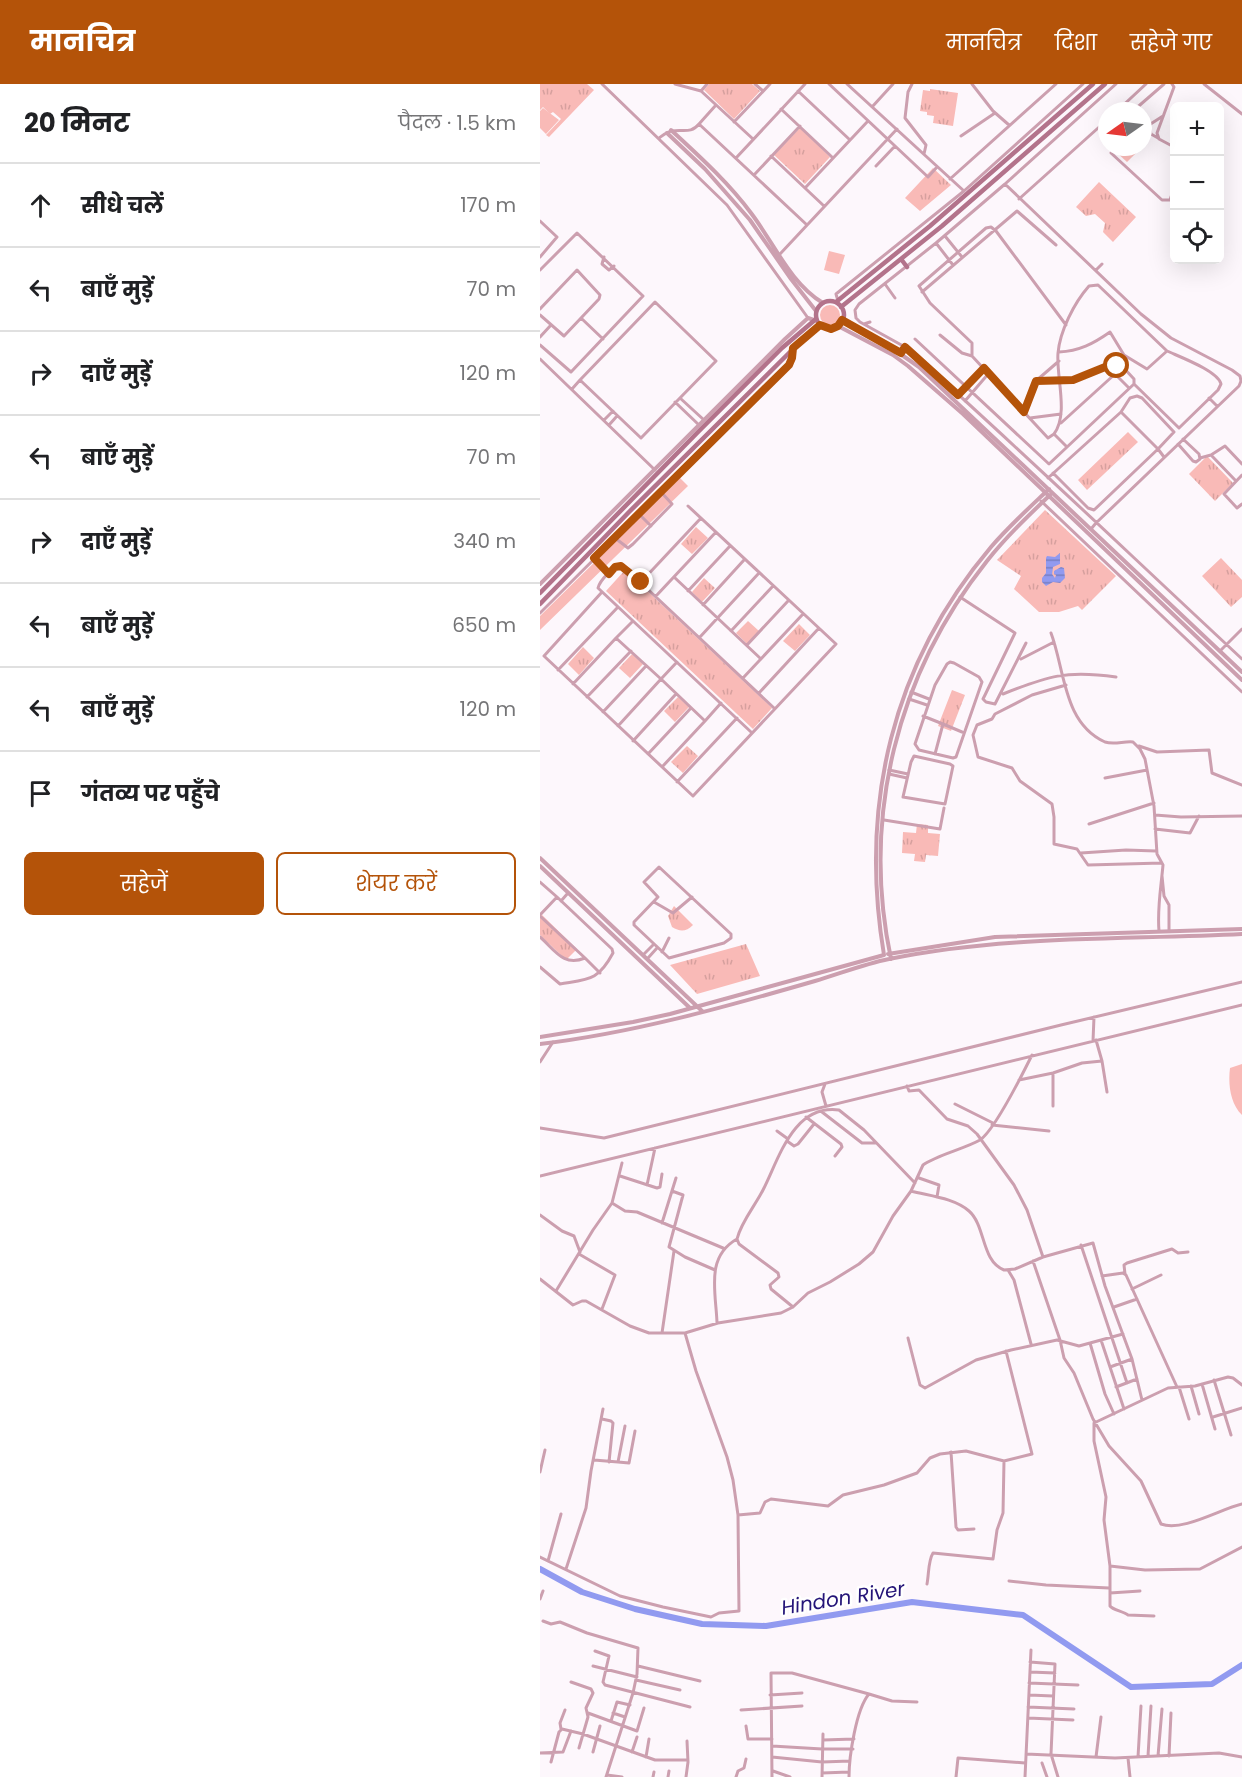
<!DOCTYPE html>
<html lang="hi">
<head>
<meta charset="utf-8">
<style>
	:root { --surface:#fff; --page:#f6f6f6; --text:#202124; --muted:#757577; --line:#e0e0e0; --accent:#b45309 }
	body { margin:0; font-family:Poppins,"Noto Sans Devanagari",sans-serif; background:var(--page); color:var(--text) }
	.controls { position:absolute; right:18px; top:18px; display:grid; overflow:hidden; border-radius:9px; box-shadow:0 6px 24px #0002 }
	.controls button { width:54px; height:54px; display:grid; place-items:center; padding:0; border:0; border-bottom:2px solid var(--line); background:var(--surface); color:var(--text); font:30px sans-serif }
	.compass { position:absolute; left:558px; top:18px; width:54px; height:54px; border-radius:50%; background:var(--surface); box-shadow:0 6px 24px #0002; rotate:256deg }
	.stop { position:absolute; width:18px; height:18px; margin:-14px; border:4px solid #b45309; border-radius:50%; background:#fff }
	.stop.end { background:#b45309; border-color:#fff; box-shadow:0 2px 6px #0008 }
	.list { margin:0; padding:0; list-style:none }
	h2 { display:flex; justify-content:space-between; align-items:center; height:78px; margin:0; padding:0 24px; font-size:26px }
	h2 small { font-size:20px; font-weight:400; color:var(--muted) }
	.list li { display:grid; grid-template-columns:39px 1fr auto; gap:18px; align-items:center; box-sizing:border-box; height:84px; padding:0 24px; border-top:2px solid var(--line) }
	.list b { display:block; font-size:22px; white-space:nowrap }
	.list em { font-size:20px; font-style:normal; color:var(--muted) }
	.actions { display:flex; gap:12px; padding:18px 24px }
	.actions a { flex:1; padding:14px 0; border:2px solid var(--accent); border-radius:9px; text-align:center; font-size:21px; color:var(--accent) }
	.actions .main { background:var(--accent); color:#fff }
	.icon { flex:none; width:33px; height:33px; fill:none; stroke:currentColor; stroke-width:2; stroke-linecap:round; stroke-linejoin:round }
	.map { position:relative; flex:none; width:702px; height:1693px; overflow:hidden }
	header { display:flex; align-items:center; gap:36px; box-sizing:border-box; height:84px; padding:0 30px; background:var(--accent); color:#fff }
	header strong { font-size:28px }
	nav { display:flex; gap:33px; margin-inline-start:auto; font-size:21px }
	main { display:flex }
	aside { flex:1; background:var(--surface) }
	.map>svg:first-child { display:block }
</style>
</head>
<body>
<header>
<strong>मानचित्र</strong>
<nav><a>मानचित्र</a><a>दिशा</a><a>सहेजे गए</a></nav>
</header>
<main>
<aside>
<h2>20 मिनट<small>पैदल · 1.5 km</small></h2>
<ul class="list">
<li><svg class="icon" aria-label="ahead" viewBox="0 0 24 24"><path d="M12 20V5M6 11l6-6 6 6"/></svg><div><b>सीधे चलें</b></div><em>170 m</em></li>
<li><svg class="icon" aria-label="left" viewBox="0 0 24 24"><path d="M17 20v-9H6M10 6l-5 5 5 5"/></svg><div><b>बाएँ मुड़ें</b></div><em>70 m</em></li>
<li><svg class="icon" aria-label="right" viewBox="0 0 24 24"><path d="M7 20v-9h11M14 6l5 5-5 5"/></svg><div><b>दाएँ मुड़ें</b></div><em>120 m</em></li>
<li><svg class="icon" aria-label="left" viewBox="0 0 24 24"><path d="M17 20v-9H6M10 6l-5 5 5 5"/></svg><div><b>बाएँ मुड़ें</b></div><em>70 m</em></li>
<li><svg class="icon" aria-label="right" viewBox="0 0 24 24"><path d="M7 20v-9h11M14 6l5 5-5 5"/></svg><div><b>दाएँ मुड़ें</b></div><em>340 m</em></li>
<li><svg class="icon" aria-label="left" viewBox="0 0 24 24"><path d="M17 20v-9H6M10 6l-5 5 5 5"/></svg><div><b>बाएँ मुड़ें</b></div><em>650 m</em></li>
<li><svg class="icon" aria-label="left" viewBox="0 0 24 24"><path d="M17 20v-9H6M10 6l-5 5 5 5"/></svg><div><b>बाएँ मुड़ें</b></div><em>120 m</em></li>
<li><svg class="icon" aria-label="arrive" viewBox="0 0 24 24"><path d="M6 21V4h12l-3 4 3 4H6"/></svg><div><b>गंतव्य पर पहुँचे</b></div></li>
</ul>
<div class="actions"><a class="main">सहेजें</a><a>शेयर करें</a></div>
</aside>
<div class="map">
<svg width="702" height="1693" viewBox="0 0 702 1693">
	<defs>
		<pattern id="park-tufts" width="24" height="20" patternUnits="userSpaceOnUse" patternTransform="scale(1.5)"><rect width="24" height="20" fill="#f9bab7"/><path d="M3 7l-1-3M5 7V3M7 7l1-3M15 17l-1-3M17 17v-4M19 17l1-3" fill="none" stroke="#d6a09e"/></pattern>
		<pattern id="water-rules" width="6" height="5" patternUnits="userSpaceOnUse" patternTransform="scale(1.5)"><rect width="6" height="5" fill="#919af0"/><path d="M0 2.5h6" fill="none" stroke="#787ec3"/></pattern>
	</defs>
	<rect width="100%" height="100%" fill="#fdf7fc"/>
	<path fill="#f9bab7" d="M 3,24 L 19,36 L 6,50 L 0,44 L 0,27 Z
		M 289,167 L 305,171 L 299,190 L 284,186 Z
		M280 231a10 10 0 1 1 20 0a10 10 0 1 1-20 0Z
		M 140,394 L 148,402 L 0,546 L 0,532 Z
		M 702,980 L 702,1031 C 690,1019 688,1000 690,984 Z"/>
	<path fill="url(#park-tufts)" d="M 0,0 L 47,0 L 54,6 L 9,53 L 6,51 L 21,35 L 13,28 L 10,30 L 3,23 L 0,26 Z
		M 169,0 L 212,0 L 220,7 L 194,35 L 164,6 Z
		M 390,5 L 418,9 L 413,42 L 393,39 L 394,32 L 387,31 L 387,28 L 380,27 L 383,6 L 390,7 Z
		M 260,44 L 290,73 L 265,100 L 234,71 Z
		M 577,63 L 597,63 L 600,65 L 587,78 L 574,66 Z
		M 393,84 L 411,101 L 380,127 L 365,114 Z
		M 559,98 L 596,133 L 573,158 L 563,148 L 565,139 L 555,130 L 546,132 L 536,123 Z
		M 588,348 L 598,358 L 547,406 L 538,396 Z
		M 667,372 L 693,399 L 675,417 L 649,390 Z
		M 505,426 L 576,492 L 542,526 L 538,522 L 519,528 L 499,528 L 474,505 L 481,492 L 457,476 Z
		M 156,443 L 168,454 L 152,470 L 141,460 Z
		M 681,474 L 702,496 L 702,513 L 691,523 L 662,492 Z
		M 85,486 L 232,624 L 213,645 L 66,507 Z
		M 164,494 L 175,504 L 162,518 L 152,508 Z
		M 208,537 L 219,547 L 207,560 L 196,549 Z
		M 259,540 L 270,551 L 255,567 L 243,557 Z
		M 43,563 L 54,574 L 39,591 L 28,580 Z
		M 92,570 L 103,580 L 90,594 L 79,584 Z
		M 412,606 L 425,611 L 411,647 L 398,642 Z
		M 138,613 L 149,623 L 135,638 L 124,627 Z
		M 147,662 L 158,672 L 143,689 L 131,678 Z
		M 377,740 L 388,741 L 388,749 L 400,750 L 398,772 L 386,771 L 385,778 L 374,777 L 375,770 L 362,769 L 363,748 L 376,749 Z
		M 134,822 L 153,841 C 146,848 140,848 132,843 L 128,832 Z
		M 0,829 L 37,865 L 26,876 L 0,851 Z
		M 206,860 L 220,892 L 157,910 L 130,881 Z"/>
	<path fill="url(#water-rules)" d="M 520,469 L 520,480 L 513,483 L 512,490 L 515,494 L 516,491 L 514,490 L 514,487 L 521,483 L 524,484 L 525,494 L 520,499 L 513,498 L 506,502 L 502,498 L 502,494 L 506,489 L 506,474 L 507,472 L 515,473 Z"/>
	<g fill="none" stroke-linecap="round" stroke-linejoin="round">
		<path stroke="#919af0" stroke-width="6" d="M 0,1485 L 42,1508 L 95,1525 L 162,1540 L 226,1542 L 372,1518 L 483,1531 L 591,1603 L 672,1600 L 702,1581"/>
		<path stroke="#cc9faf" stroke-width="3" d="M 62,0 L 187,121 L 268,234
			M 135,0 L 161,7
			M 167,0 L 161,7 L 213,55
			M 215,0 L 223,7
			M 289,0 L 388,93 L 397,83
			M 307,0 L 424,107
			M 372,0 L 368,8 L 365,34 L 386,61 L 384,70
			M 432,0 L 453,27 L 469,41
			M 632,0 L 634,3 L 617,49 L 619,55 L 634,63
			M 664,0 L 702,30
			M 258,7 L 310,56
			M 332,23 L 353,0
			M 241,25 L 293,74
			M 577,27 L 606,0
			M 593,27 L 624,0
			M 194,38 L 230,0
			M 159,40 L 176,21
			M 421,52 L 455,29
			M 119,54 C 123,51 128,47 132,47 C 143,45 151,50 159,40 L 267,141
			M 618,54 L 611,50 L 609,41 L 623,32
			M 574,63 L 571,69 L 622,116 L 630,116 L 634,104
			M 231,72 L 284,122
			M 196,74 L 265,0
			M 336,82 L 355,62
			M 214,91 L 260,42
			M 410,95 L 516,0
			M 465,100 L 576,0
			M 265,104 L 328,37
			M 479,115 L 567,36
			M 0,137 L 17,153 L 0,173
			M 405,152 L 422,173
			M 396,159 L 413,181
			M 240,170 L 357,45
			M 64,173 L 62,180 L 69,186 L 74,182
			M 0,186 L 37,149 L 103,212 L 31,288 L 0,261
			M 556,186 L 562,180
			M 345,200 L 355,214
			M 382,208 L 477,127 L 516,161
			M 298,217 L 296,210 L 424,107 L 543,0
			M 115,218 L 176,277 L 101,354 L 40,296 Z
			M 0,225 L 37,186 L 60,211 L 59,215 L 24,252 L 0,231
			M 41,234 L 63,255
			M 324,240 L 330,238
			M 526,241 L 456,147 L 451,143 L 446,144 L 379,202 L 390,219 L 432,259 L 432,272 L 508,354 L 514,350 L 527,363
			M 400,251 L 422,269 L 432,272
			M 0,253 L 11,241
			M 375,255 L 509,380 L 594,300 L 594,295 L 581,281 L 577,282 L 575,279
			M 519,268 C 539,267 553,260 570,248 L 584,271 L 581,275
			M 0,275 L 115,386
			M 497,296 L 519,277
			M 594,300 L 639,344 L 678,306 L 681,300 C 678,287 640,273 627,267
			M 32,305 L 40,296
			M 418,311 L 444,283
			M 140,314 L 164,336
			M 669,314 L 677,322
			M 425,317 L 449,289
			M 135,318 L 159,341
			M 484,327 L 496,297 L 533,295 L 575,279 L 579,275 L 583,278 L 581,281
			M 490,334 L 521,330
			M 64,336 L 73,327
			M 521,339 L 575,290 L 589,304
			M 69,341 L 77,332
			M 514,350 C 529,330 516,293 518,269 C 520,247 534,219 549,202 L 558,201 L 627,267 L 607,285 L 584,271
			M 638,360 L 653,377 L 656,378 L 660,375 L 659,370 L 643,355
			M 671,371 L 696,397
			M 660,374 L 671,371 L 685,362 L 702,380
			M 513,389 L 548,424 L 554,426 L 618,365 L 581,328
			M 702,391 L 684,410 L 697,424 L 702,420
			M 508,394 L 581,328 L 590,314 L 597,312 L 602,314 L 634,348 L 618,365 L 624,373
			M 501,417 L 702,608
			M 99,430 L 111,442
			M 551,445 L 556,439 L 699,302 L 701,297 L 700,292 L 692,286 L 631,254 L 601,230 L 465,100 L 396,159 L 319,220 L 315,226 L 316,234 L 320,238 L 365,263 L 379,275 C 483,368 584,465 686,560 L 702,575
			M 75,454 L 88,464 L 93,460 L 132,420 L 121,408
			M 54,475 L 69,490
			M 134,493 L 221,575
			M 101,498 L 161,434
			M 148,507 L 190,462
			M 62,508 L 4,572 L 153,712 L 296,560 L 148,422
			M 116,512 L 176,448
			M 420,513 L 475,549 L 445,611 L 443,615 L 446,618 L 455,620 L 486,559
			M 163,521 L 204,476
			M 0,529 L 249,281 L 253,266
			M 191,547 L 233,502
			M 511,549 C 525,586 523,639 565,658 C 574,661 584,657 593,658 L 600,665 L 605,675 L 614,722 L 617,770 L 623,781 C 621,804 617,824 619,847
			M 160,553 L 219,489
			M 207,561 L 248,517
			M 680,567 L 702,545
			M 481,575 L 514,558
			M 137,578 L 121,595 L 165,637 L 181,619
			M 410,578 L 414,579 L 439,593 L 442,598 L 416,673 L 413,674 L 379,666 L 375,660 L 395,601 L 407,580 Z
			M 18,586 L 78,523
			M 203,594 L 263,530
			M 33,600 L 76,554
			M 526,601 L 492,611 L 455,630 L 452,635 L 437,641 L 433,651 L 438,673 L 472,684 L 480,697 L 512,720 L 514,733 L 514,760 L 537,765 L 548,781 L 622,779
			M 371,608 L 389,615
			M 219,609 L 279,544
			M 463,610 C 508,592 526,586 576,593
			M 47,613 L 91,567
			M 369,615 L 387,621
			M 63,628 L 106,582
			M 383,632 L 403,640
			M 78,642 L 121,595 L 76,554 L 93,537
			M 211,648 L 58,504 C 60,496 72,484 81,481 L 84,483 L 234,624
			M 93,657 L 136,610
			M 599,662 L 617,668 L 669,666 L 672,689 L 702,701
			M 108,670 L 151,624
			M 395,670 L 403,640 L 422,648
			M 374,672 L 410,680 L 413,682 L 405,720 L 363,713 L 371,678 Z
			M 122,683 L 165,637
			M 349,686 L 368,690
			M 349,690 L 367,694
			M 565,694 L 607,686
			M 137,698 L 197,634
			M 615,731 L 641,733 L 702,732
			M 344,736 L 400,745 L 404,724
			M 549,740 L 614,719
			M 615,745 L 650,749 L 659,732
			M 541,769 L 586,766 L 616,767
			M 119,783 L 191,850 L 191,854 L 184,859 L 129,874 L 94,841 L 94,838 L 118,813 L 104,798 Z
			M 622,792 L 624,812 L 629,821 L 629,847
			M 0,798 L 17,813
			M 21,817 L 28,809
			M 114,818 L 133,829 L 152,813
			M 0,831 L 17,813 L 72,865 L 73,869 C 58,897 49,895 20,900 L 0,883
			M 0,832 L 45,874 C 23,883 15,866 0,853
			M 122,868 L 129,854
			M 104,870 L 113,861
			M 45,874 L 60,889
			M 108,874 L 117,864
			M 556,956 L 562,977 L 567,1008
			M 553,957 L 554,933
			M 0,978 L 13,958
			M 513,989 L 513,1022
			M 479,996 L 513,989 L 542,979 L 562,977
			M 285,1000 L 282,1008 L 286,1022
			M 367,1002 L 369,1007 L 379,1006 L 407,1035 L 428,1042 L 437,1050 L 474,1101 L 487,1126 L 503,1173
			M 415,1020 L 453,1039
			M 282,1028 L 322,1059 L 335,1059
			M 266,1033 L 301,1060 L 302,1063 L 295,1072
			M 452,1041 L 509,1047
			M 0,1044 L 64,1054 L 521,941 L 702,898
			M 237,1047 L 248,1055
			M 247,1057 L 254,1062 L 258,1060 L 274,1040
			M 0,1092 L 702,921
			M 80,1092 L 117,1104 L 120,1103 L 122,1090
			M 379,1094 L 399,1101 L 397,1113
			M 107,1101 L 115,1064
			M 132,1107 L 143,1111 L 129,1163 L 145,1173 L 175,1186
			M 371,1107 C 390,1112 414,1114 429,1127 C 446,1142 441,1177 464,1186 L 475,1185 L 503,1173 L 553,1159 L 565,1202 L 592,1275 L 602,1316
			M 72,1119 L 85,1127 L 97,1128 L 183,1164
			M 0,1131 L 22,1147 L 34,1152 L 40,1168
			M 122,1139 L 136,1094
			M 541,1161 L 587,1299
			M 39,1170 L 75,1191 L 62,1225
			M 493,1177 L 520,1256 L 524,1274 L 534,1289 L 553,1335 L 569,1362 L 601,1397 L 621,1440 C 643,1448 680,1425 702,1420
			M 468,1186 L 474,1196 L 491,1260
			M 585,1190 L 584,1181 L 587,1179 L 632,1165 L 638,1169 L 648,1168
			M 562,1192 L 583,1189 L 586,1191 L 637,1303
			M 0,1195 L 33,1221 L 42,1217 L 46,1217 L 90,1242 L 109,1249 L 145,1249
			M 592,1205 L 621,1191
			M 16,1207 L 53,1146 L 72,1119 L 82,1079
			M 253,1223 L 231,1205 L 230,1201 L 239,1193 L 238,1189 L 199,1160 L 197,1155 C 201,1138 215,1122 223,1106 C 239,1075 253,1020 299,1026 L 324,1046 L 375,1099
			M 574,1223 L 597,1215
			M 177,1239 C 176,1208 165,1173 197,1155
			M 122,1249 L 134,1167
			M 368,1254 L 380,1301 L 385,1304 L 436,1276 L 471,1266 L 517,1256 L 539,1262 L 583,1250
			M 561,1256 L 584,1325
			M 550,1259 L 565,1310 L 574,1330
			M 570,1283 L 592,1275
			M 674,1296 L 691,1351
			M 662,1300 L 675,1345
			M 651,1302 L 659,1330
			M 576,1303 L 597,1295
			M 639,1303 L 649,1335
			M 673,1333 L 702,1324
			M 62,1335 L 71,1337 L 73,1339 L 69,1378
			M 411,1368 L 416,1443 L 418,1446 L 434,1445
			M 54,1376 L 78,1378 L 85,1342
			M 78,1378 L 89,1379 L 95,1347
			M 0,1388 L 5,1366
			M 198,1431 L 220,1429 L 225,1418 L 231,1415 L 288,1422 L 303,1411 L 344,1401 L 377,1389 L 390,1374 L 400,1370 L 426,1367 L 464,1377 L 492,1370 L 466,1267
			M 0,1473 L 80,1512 L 123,1523 L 171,1533 L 179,1529 L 199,1527 L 198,1431 L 193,1396 L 187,1373 L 156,1287 L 145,1249 L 178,1239 L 241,1229 L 253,1223 L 268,1209 L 290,1198 L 319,1180 L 333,1168 L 353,1132 L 371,1107 L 383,1081 C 397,1071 424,1065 440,1056 C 455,1046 483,989 492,971
			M 8,1477 L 21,1430
			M 570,1482 L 605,1486 L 660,1485 L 702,1463
			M 26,1485 L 46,1424 L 51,1387 L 63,1325
			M 469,1497 L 506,1501 L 569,1504
			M 387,1500 C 389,1490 388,1477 393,1469 L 453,1475 L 457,1446 L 463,1429 L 464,1377
			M 570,1509 L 600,1507
			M 0,1515 L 3,1507
			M 614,1532 L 588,1531 C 582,1527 573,1526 570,1522 L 570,1482 L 564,1436 L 566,1413 L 554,1357 L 554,1339 L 628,1304 L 655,1302 L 688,1293 L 693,1294 L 702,1301
			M 3,1537 L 11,1540 L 20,1538 L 47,1549 L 98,1564 L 97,1590 L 93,1609 L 66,1693
			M 55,1567 L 69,1572 L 63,1598 L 65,1601 L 150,1623
			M 490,1578 L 515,1580 L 511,1670 L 518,1693
			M 53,1582 L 97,1593
			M 98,1582 L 160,1597
			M 490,1588 L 515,1589
			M 96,1596 L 140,1606
			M 31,1598 L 51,1605 L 53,1609 L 46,1624 L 48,1633 L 39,1664
			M 489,1599 L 538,1601
			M 230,1611 L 262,1609
			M 489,1611 L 513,1612
			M 488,1623 L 534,1625
			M 201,1626 L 262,1622
			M 48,1629 L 97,1647 L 104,1624
			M 73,1629 L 85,1633
			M 488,1634 L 533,1636
			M 71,1637 L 77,1618 L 90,1621
			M 206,1642 L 208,1655 L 232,1655
			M 21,1645 L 20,1639 L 25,1626
			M 283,1656 L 314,1655
			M 232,1662 L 282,1665 L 313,1665
			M 53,1668 L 60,1642
			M 92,1668 L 97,1653
			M 0,1669 L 23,1668 L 31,1647
			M 486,1670 L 575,1674 L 679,1669 L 702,1673
			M 608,1672 L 611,1622
			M 618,1672 L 622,1625
			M 629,1672 L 631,1629
			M 106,1673 L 109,1655
			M 232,1673 L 282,1678 L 310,1677
			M 556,1673 L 561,1633
			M 598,1673 L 601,1622
			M 588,1674 L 590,1693
			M 11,1678 L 19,1648 L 22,1645 L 43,1650 L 115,1676 L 147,1676
			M 502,1679 L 507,1693
			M 233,1687 L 250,1693
			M 282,1689 L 309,1688
			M 67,1691 L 82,1693
			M 113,1693 L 114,1688
			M 128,1693 L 129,1687
			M 146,1693 L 148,1678 L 147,1657
			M 196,1693 L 198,1687 L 204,1684 L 206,1675
			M 232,1693 L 231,1589 L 252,1589 L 329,1610
			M 282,1693 L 283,1650
			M 309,1693 C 309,1673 316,1625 329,1610 L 352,1617 L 377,1618
			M 416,1693 L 418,1674 L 485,1679
			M 485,1693 L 491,1566"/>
		<path stroke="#cc9faf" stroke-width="4" d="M 131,46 C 159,72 188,98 211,129 C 234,159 250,199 283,219
			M 127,49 L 165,85 L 210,136 L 251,195 L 276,227
			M 302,236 L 342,257 L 379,283 L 702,588
			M 298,242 L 353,271 L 368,282 L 423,330 L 702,596
			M 0,500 L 245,255 L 268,234 L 274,236
			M 0,774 L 162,927
			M 0,782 L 150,924
			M 348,870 L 455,853 L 702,845
			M 351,875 C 321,733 357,590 447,477 C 466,453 488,432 510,411
			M 0,953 L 93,938 L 130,930 L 344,871 C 319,721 352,580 451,463 C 469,442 489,424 509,405
			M 0,960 C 93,949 185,923 275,897 C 299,890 324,880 349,875 C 465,851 584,856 702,850"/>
		<path stroke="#b3738b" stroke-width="4.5" d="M 361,175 L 367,183
			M276 231a14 14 0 1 1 28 0a14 14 0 1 1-28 0Z
			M 296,218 L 390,142 L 553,0
			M 301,223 L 402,142 L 565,0
			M 0,509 L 159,347 L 242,264 L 276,235
			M 0,520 L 89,428 L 251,267 L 280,241"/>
	</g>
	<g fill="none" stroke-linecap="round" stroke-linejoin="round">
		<path stroke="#b45309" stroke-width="8" d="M 101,498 L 81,482 L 75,483 L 69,490 L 54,474 L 249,281 L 252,274 L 253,264 L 280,241 L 291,245 L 298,242 L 302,236 L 361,269 L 365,263 L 418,311 L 444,284 L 484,328 L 496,297 L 533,296 L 575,279 L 577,282"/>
	</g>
	<g text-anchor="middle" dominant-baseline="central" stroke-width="5" stroke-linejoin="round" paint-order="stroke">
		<g font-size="20" font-style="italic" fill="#241478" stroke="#fff">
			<text transform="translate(303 1514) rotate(-9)">Hindon River</text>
		</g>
	</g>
</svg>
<div class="controls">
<button>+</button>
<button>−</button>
<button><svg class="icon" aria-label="locate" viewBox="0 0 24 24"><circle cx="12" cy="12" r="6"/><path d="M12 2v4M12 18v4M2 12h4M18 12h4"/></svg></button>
</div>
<svg class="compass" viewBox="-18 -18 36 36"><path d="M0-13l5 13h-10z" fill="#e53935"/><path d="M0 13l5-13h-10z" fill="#757577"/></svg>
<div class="stop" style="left:577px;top:282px"></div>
<div class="stop end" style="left:101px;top:498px"></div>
</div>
</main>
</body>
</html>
